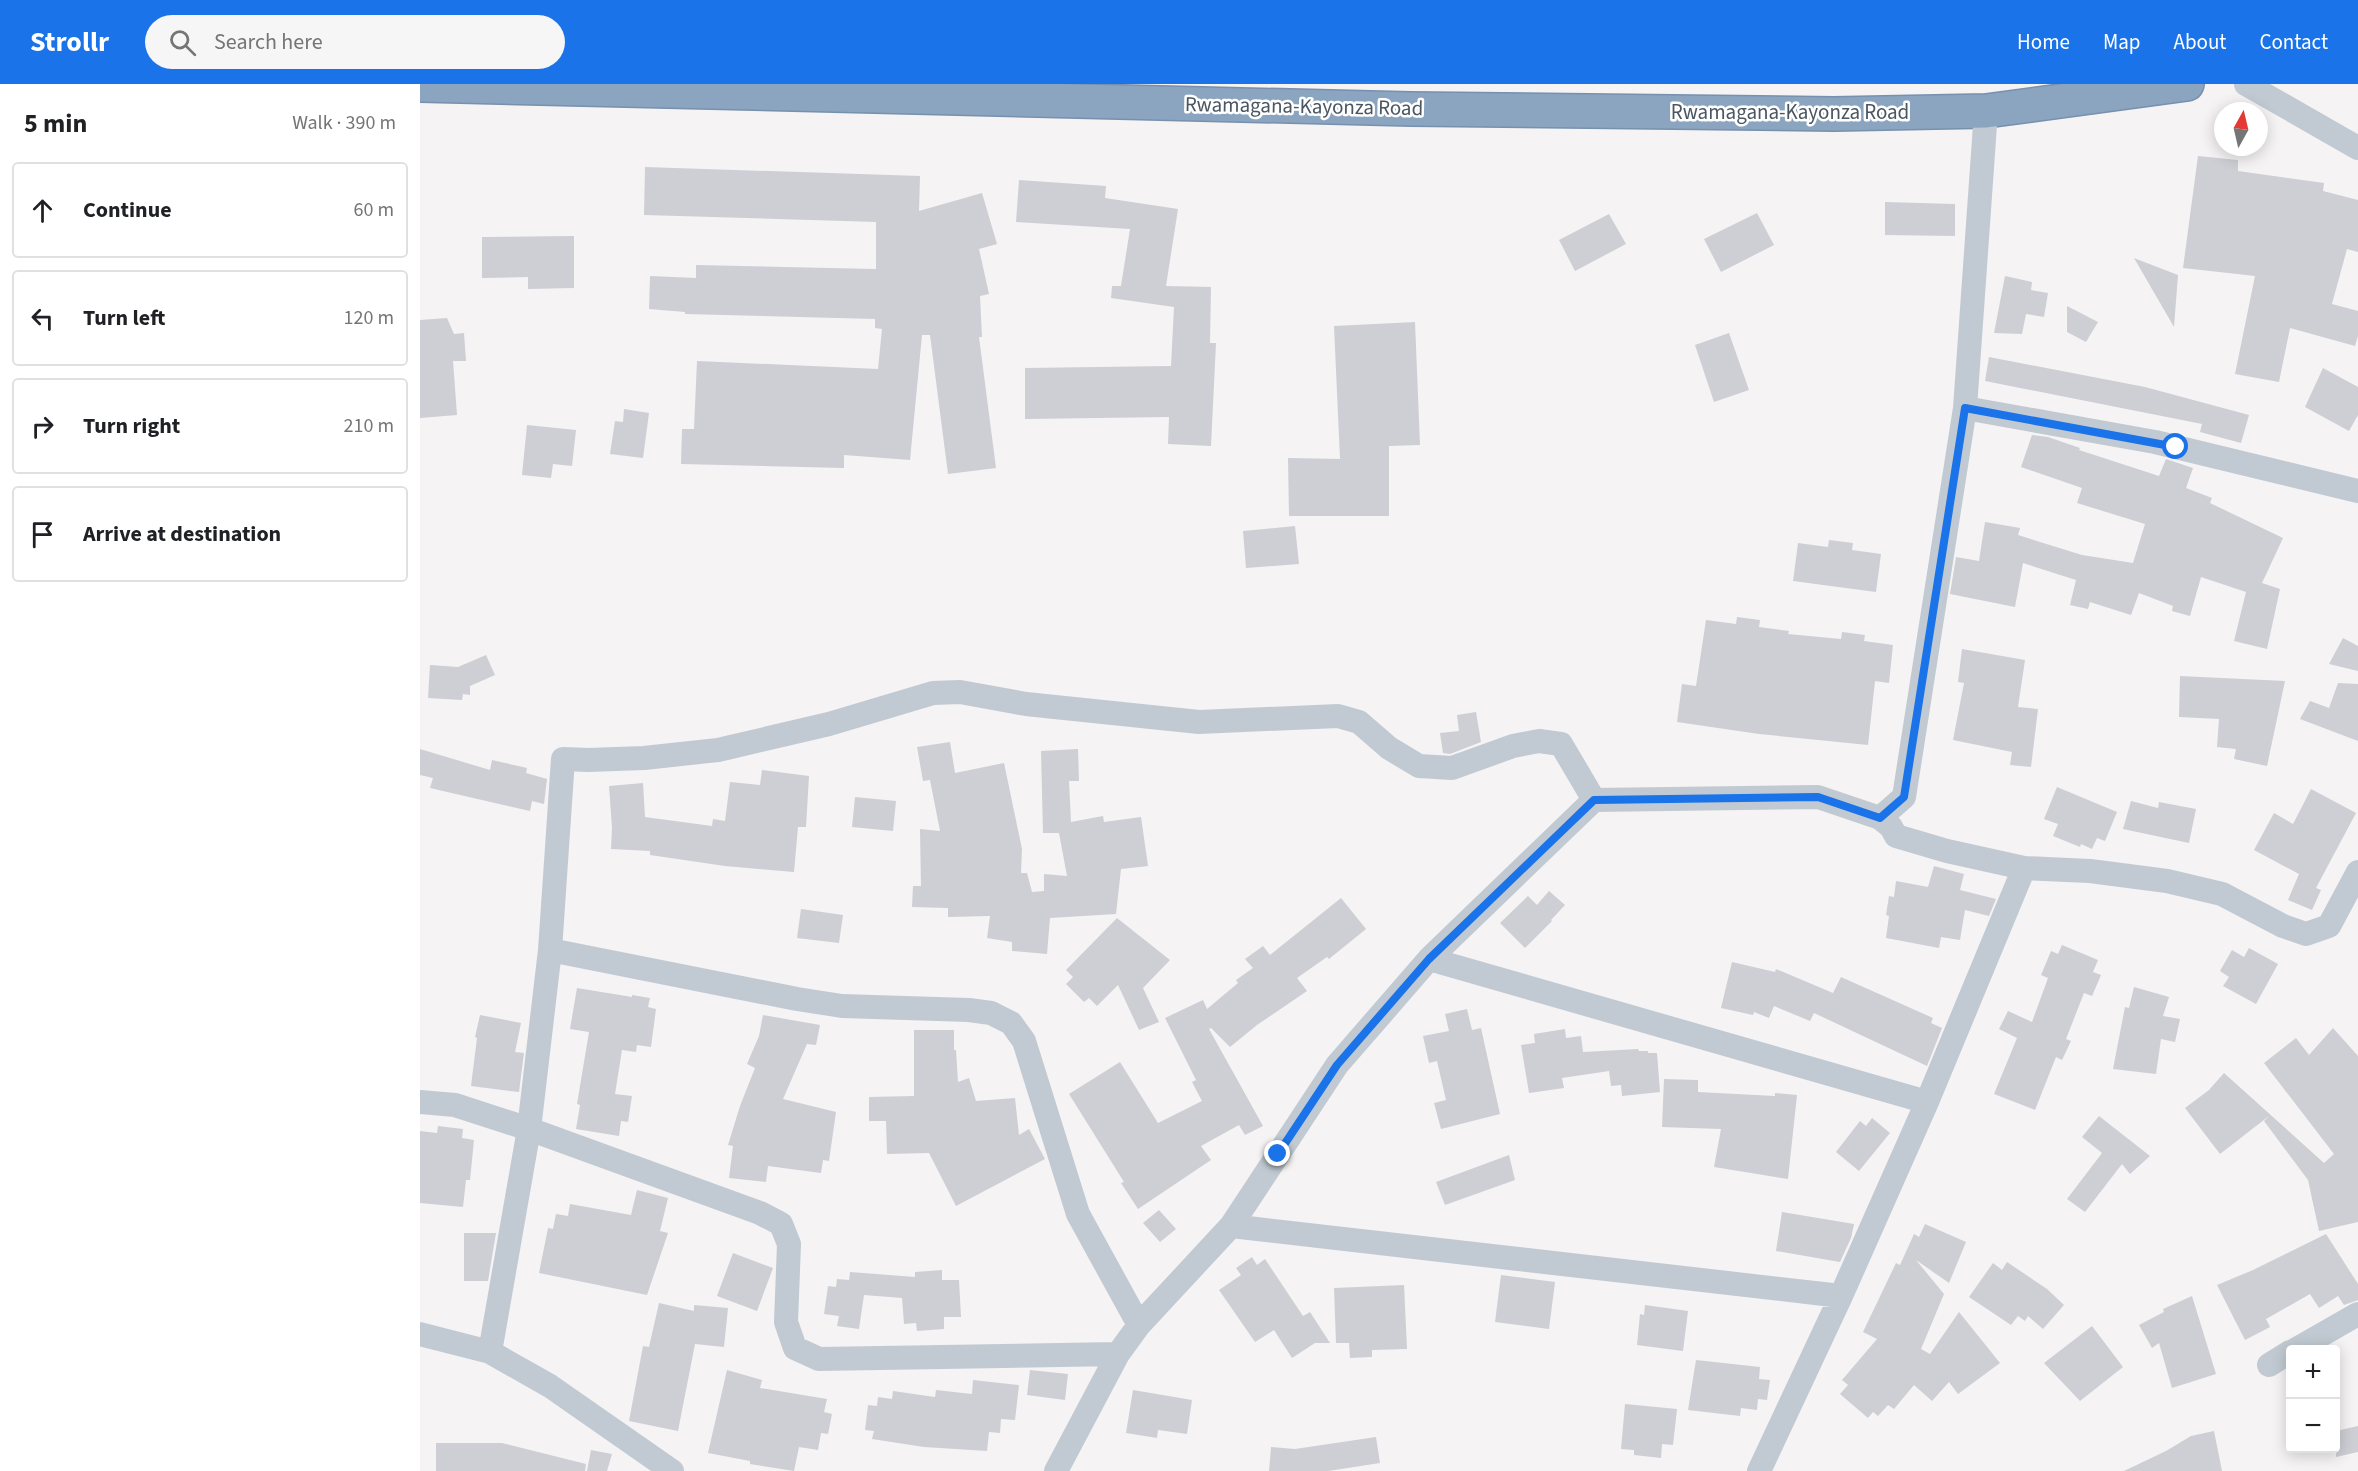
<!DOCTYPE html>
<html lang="en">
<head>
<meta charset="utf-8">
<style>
	:root { --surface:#fff; --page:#f6f6f6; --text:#202124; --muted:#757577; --line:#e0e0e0; --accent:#1a73e8 }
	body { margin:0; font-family:"Source Sans 3",sans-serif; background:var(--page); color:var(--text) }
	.controls { position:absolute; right:18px; bottom:18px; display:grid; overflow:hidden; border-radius:6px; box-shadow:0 3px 15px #0003 }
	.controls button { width:54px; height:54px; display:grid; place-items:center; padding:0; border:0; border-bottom:2px solid var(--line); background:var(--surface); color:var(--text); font:30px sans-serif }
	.compass { position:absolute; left:1794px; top:18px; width:54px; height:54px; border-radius:50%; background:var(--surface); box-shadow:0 3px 15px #0003; rotate:8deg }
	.stop { position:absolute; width:18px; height:18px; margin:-14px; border:4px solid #1a73e8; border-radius:50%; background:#fff }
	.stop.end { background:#1a73e8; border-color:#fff; box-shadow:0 2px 6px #0008 }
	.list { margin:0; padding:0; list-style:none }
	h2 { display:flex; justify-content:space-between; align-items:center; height:78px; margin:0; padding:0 24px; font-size:26px }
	h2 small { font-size:20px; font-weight:400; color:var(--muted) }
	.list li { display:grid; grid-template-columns:39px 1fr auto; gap:18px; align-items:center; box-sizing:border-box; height:96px; margin:0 12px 12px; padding:0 12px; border:2px solid var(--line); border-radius:6px }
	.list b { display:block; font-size:22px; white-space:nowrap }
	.list em { font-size:20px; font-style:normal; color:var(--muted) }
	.icon { flex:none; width:33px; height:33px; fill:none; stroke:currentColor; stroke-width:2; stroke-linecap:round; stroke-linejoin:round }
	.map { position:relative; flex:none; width:1938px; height:1387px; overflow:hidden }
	header { display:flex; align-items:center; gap:36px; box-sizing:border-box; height:84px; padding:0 30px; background:var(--accent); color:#fff }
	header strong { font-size:28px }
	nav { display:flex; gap:33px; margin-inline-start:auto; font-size:21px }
	.search { width:420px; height:54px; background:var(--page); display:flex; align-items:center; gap:15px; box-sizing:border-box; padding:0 21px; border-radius:33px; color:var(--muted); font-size:22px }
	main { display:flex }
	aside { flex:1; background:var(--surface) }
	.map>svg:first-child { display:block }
</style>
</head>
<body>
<header>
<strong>Strollr</strong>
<div class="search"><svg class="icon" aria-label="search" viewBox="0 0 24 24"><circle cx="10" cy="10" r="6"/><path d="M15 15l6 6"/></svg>Search here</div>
<nav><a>Home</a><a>Map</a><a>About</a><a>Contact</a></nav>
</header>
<main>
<aside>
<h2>5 min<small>Walk · 390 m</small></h2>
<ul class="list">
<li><svg class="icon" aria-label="ahead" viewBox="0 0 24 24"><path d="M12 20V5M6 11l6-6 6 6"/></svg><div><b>Continue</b></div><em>60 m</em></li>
<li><svg class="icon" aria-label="left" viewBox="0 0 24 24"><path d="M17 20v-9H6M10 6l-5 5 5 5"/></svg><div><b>Turn left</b></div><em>120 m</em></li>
<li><svg class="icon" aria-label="right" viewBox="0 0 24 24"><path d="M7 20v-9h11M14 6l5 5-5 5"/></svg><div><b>Turn right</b></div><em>210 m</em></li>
<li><svg class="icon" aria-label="arrive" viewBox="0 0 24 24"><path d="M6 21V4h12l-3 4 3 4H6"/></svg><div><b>Arrive at destination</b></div></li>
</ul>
</aside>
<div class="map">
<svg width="1938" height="1387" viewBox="0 0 1938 1387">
	<rect width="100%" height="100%" fill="#f5f3f3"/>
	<path fill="#cdcfd5" d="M 1778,72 L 1818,76 L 1818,87 L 1904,99 L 1903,107 L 1938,116 L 1938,168 L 1927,165 L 1912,220 L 1938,227 L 1938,252 L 1935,262 L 1870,244 L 1859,298 L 1815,290 L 1835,192 L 1763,184 Z
		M 225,83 L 500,92 L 499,127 L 562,109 L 577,160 L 559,165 L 569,210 L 560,212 L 562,253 L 559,253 L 576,384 L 528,390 L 510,251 L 502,251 L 490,376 L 424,371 L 424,384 L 261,380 L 262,345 L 274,345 L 277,277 L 458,285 L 462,245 L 455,244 L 455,235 L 265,230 L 265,228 L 229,225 L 230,192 L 276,194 L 276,181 L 456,185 L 456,138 L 224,131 Z
		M 599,96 L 686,102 L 685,114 L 758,125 L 746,202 L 791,203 L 790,259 L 796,259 L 791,362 L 748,360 L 749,333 L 605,335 L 605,284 L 751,282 L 754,223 L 691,214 L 692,202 L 701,202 L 710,145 L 596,138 Z
		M 1465,118 L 1535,120 L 1535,152 L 1465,151 Z
		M 1337,129 L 1354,161 L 1301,188 L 1284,155 Z
		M 1189,130 L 1206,160 L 1155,187 L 1139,156 Z
		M 154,152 L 154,204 L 108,205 L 108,193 L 62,194 L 62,153 Z
		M 1714,174 L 1758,191 L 1754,243 Z
		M 1585,192 L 1612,198 L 1611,206 L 1628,209 L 1624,233 L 1606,230 L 1602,250 L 1574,249 Z
		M 1647,222 L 1678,238 L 1666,258 L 1647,248 Z
		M 27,234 L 34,250 L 44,249 L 46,277 L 33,277 L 37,331 L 0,334 L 0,236 Z
		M 995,238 L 1000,361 L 969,362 L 969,432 L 869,432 L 868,374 L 920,375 L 914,242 Z
		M 1309,249 L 1329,306 L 1294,318 L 1275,261 Z
		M 1569,273 L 1725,303 L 1829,331 L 1821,359 L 1780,348 L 1782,340 L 1565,297 Z
		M 1903,284 L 1938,303 L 1938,331 L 1929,347 L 1885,323 Z
		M 204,325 L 229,329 L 223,374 L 190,370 L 195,337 L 203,338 Z
		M 107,341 L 156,346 L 152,382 L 133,380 L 131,394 L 102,391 Z
		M 1612,351 L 1628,353 L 1660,364 L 1659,366 L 1739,392 L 1746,375 L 1773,384 L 1766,404 L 1792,414 L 1790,419 L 1863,454 L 1842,499 L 1860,505 L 1847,565 L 1814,557 L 1826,508 L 1781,493 L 1770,532 L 1752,527 L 1753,522 L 1719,509 L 1711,531 L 1670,518 L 1668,525 L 1650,521 L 1656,496 L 1603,479 L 1595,523 L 1530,510 L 1536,473 L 1559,477 L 1565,438 L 1600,444 L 1598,451 L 1662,471 L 1713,479 L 1725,440 L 1657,419 L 1662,404 L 1601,383 Z
		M 875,442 L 879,480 L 826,484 L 823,447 Z
		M 1409,456 L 1433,459 L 1432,466 L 1461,470 L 1456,508 L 1373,497 L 1378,459 L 1408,463 Z
		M 1317,533 L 1340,536 L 1339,543 L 1369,547 L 1368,550 L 1421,555 L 1422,548 L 1445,551 L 1444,557 L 1473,561 L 1469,599 L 1455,597 L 1448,661 L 1339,650 L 1257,638 L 1262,600 L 1276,602 L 1286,536 L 1316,540 Z
		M 1923,554 L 1938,562 L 1938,587 L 1909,580 Z
		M 1542,565 L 1605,576 L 1598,623 L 1618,625 L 1611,683 L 1590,681 L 1592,668 L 1533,656 L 1544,599 L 1538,598 Z
		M 66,571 L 75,591 L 50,602 L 50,611 L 43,610 L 42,616 L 8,614 L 10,581 L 38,583 Z
		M 1760,592 L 1865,597 L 1847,682 L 1814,675 L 1816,665 L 1797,663 L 1799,635 L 1759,633 Z
		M 1918,599 L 1938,600 L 1938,657 L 1880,635 L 1890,617 L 1909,624 Z
		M 1056,628 L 1061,658 L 1030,670 L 1023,669 L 1020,649 L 1039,647 L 1037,631 Z
		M 530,658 L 535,689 L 584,679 L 602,765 L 601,789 L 607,789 L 612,808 L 624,807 L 624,790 L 647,792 L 639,749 L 623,749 L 621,667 L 658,665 L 659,697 L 649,697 L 651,738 L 683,732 L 684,738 L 721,733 L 728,782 L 701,785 L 696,830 L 630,834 L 627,870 L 592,867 L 592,858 L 567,854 L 570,832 L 528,833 L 528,824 L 492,823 L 493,802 L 501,802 L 500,745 L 520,747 L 510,696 L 503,697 L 497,663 Z
		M 0,665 L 70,686 L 72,676 L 107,684 L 106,689 L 127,695 L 124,720 L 112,717 L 110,727 L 10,704 L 13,694 L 0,691 Z
		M 342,686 L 389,692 L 386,743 L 378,743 L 374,788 L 305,782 L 230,771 L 230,767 L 191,765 L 192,744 L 189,702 L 223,699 L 225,733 L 292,742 L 293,735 L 305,737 L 310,698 L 340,701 Z
		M 1637,703 L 1697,728 L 1685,757 L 1677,754 L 1672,765 L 1661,760 L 1660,763 L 1633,752 L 1638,740 L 1624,735 Z
		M 1891,705 L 1936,729 L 1896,804 L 1901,806 L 1892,826 L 1868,816 L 1879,790 L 1834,766 L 1854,729 L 1873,740 Z
		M 435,713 L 476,717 L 473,747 L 432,743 Z
		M 1711,717 L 1738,724 L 1739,718 L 1776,725 L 1769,759 L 1703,745 Z
		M 1514,782 L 1544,790 L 1540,806 L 1576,815 L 1569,832 L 1545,826 L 1540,856 L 1521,853 L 1519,864 L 1466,854 L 1469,832 L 1466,831 L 1469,812 L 1474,813 L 1476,797 L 1508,803 Z
		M 1129,807 L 1145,821 L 1131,836 L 1132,837 L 1105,864 L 1080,839 L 1108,812 L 1117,821 Z
		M 921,814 L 946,845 L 909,875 L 907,873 L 877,894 L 887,907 L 837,941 L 810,963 L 791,944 L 789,945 L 843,1042 L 825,1051 L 819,1041 L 781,1062 L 791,1076 L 718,1125 L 701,1099 L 704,1098 L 649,1010 L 700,978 L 738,1039 L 782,1017 L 772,998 L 776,996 L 745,934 L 783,916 L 787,925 L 818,899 L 816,896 L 833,884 L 825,875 L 843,862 L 850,871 Z
		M 381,825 L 423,831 L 419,859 L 377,854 Z
		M 697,834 L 750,876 L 723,904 L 739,938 L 719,946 L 698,901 L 677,922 L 669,914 L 664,918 L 646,900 L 653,893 L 646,886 Z
		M 1642,861 L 1678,876 L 1673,888 L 1681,891 L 1672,912 L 1664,909 L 1646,955 L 1651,957 L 1642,976 L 1636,973 L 1615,1026 L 1574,1010 L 1597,954 L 1579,945 L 1588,927 L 1612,938 L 1628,894 L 1621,891 L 1631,867 L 1638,870 Z
		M 1829,864 L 1858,880 L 1836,920 L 1803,902 L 1809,893 L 1800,887 L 1812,866 L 1824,873 Z
		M 1312,878 L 1355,888 L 1356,885 L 1413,909 L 1421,893 L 1513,934 L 1511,939 L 1522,944 L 1507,982 L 1394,929 L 1390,937 L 1354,922 L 1349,934 L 1334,928 L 1333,931 L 1301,924 Z
		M 1714,903 L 1749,913 L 1743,932 L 1760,935 L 1755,958 L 1741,955 L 1736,990 L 1693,985 L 1705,923 L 1709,924 Z
		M 157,904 L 212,913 L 212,911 L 230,914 L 228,923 L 236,925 L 231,963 L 217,961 L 216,968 L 202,966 L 195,1010 L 212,1012 L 208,1038 L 201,1037 L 199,1052 L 156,1045 L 160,1021 L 157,1020 L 169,948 L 150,945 Z
		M 1047,925 L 1052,946 L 1061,944 L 1080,1030 L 1021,1045 L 1014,1019 L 1026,1016 L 1017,977 L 1009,979 L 1003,952 L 1029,947 L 1025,930 Z
		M 60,931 L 101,939 L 95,968 L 104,969 L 99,1008 L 51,1002 L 57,954 L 55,953 Z
		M 343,931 L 400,941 L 396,961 L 387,960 L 363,1015 L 416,1028 L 409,1077 L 403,1076 L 401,1089 L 348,1082 L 346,1098 L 309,1094 L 313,1062 L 308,1061 L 320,1022 L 335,984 L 327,980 L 339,952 Z
		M 1913,944 L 1938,972 L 1938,1138 L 1899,1147 L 1888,1096 L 1844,1037 L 1849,1032 L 1800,1070 L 1765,1024 L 1789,1006 L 1804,989 L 1904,1079 L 1914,1070 L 1844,979 L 1876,954 L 1889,971 Z
		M 1145,945 L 1146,954 L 1161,952 L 1163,968 L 1218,965 L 1219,967 L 1228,967 L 1228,969 L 1237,969 L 1240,1008 L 1202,1012 L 1201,1001 L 1191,1002 L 1189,987 L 1142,994 L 1144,1004 L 1109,1009 L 1101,961 L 1115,959 L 1114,950 Z
		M 494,946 L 534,946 L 534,966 L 536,966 L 538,998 L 549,994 L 556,1017 L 595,1014 L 599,1051 L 609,1045 L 625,1075 L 536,1122 L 509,1069 L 467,1070 L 466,1037 L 449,1037 L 449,1013 L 494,1012 Z
		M 1244,995 L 1278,996 L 1278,1008 L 1355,1012 L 1355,1009 L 1377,1011 L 1368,1095 L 1294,1083 L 1301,1045 L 1242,1043 Z
		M 1679,1032 L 1730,1072 L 1710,1090 L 1702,1080 L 1665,1128 L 1647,1115 L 1682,1069 L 1662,1053 Z
		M 1452,1034 L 1470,1049 L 1439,1087 L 1416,1068 L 1440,1037 L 1446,1042 Z
		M 18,1042 L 43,1045 L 42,1054 L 54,1056 L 50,1096 L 46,1096 L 43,1123 L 0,1119 L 0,1047 L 17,1049 Z
		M 1089,1071 L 1095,1096 L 1025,1121 L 1016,1098 Z
		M 217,1106 L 248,1114 L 240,1147 L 248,1149 L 227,1211 L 119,1189 L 128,1144 L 133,1145 L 136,1130 L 148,1132 L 150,1120 L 211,1131 Z
		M 739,1126 L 756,1145 L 740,1158 L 723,1139 Z
		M 1362,1128 L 1434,1140 L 1431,1154 L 1420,1178 L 1356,1167 Z
		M 1505,1140 L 1546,1158 L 1529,1199 L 1496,1176 L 1524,1210 L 1501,1265 L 1510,1270 L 1539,1228 L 1580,1279 L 1538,1310 L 1529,1298 L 1512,1317 L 1494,1301 L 1474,1325 L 1468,1321 L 1458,1332 L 1453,1328 L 1448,1334 L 1420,1310 L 1428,1301 L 1422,1296 L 1457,1255 L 1443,1248 L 1476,1179 L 1480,1181 L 1494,1150 L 1499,1153 Z
		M 44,1149 L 76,1149 L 68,1197 L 44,1197 Z
		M 1906,1150 L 1938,1200 L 1938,1216 L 1924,1221 L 1918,1212 L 1899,1224 L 1890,1210 L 1846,1235 L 1850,1243 L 1825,1256 L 1797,1201 L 1833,1186 Z
		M 313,1169 L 353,1184 L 337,1227 L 297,1212 Z
		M 832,1173 L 837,1181 L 845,1175 L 883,1232 L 890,1228 L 910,1259 L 895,1259 L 872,1274 L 854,1246 L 835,1258 L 799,1206 L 821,1191 L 816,1184 Z
		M 1587,1178 L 1627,1205 L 1644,1221 L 1623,1245 L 1608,1232 L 1605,1237 L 1598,1232 L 1591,1241 L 1549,1213 L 1573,1179 L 1582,1186 Z
		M 522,1186 L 522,1196 L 539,1196 L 541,1233 L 524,1233 L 524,1245 L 497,1247 L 496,1239 L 484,1240 L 482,1214 L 444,1211 L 439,1245 L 417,1242 L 419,1232 L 404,1230 L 408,1202 L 416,1203 L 417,1195 L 429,1196 L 430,1188 L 495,1193 L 495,1188 Z
		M 1081,1191 L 1135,1198 L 1129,1245 L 1075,1238 Z
		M 984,1201 L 987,1265 L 952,1266 L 952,1273 L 930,1274 L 929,1259 L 916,1259 L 914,1204 Z
		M 1772,1212 L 1796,1290 L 1752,1304 L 1739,1259 L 1732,1264 L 1719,1241 L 1744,1228 L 1743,1225 Z
		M 239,1219 L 274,1227 L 274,1221 L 308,1224 L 304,1263 L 275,1260 L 258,1347 L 209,1337 L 223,1262 L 229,1263 Z
		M 1225,1221 L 1268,1227 L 1263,1267 L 1217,1261 L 1220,1230 L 1224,1231 Z
		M 1672,1242 L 1703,1283 L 1660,1317 L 1624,1279 Z
		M 1276,1276 L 1340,1283 L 1339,1295 L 1350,1296 L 1347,1316 L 1338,1315 L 1337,1326 L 1321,1324 L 1320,1332 L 1268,1326 Z
		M 307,1286 L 342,1296 L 340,1304 L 407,1315 L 404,1328 L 412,1330 L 408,1350 L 401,1349 L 398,1366 L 379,1363 L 374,1387 L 330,1380 L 330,1377 L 288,1369 Z
		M 610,1286 L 648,1290 L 645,1316 L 607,1311 Z
		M 553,1296 L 599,1301 L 595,1336 L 581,1335 L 580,1349 L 569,1348 L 567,1367 L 504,1363 L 452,1355 L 454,1347 L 445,1346 L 448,1321 L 457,1322 L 458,1313 L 472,1315 L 473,1307 L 515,1313 L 516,1306 L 552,1310 Z
		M 713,1306 L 772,1316 L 767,1350 L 738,1346 L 737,1354 L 706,1349 Z
		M 1205,1320 L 1257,1325 L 1253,1361 L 1242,1360 L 1241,1374 L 1214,1371 L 1214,1366 L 1201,1365 Z
		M 1938,1342 L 1938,1368 L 1916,1373 L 1916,1347 Z
		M 1794,1347 L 1802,1387 L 1704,1387 L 1746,1367 L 1771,1352 Z
		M 956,1353 L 960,1379 L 908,1387 L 849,1387 L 851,1363 L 875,1365 Z
		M 16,1359 L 82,1359 L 166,1380 L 165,1387 L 16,1387 Z
		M 171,1366 L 192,1370 L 187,1387 L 167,1387 Z"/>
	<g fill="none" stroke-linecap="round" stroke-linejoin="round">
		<g stroke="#7690ad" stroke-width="36">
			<path id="highway" d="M 0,1 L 991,25 L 1414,30 L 1566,27 L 1767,0"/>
		</g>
		<path stroke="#c1cad2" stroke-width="24" d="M 1826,0 L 1938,64
			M 1545,324 L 1735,358 L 1938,407
			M 1460,734 L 1471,743 L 1476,752 L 1527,767 L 1604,784 L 1670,787 L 1747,797 L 1802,810 L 1863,842 L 1886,850 L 1909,842 L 1938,788
			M 130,866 L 377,915 L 422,922 L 549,926 L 571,929 L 591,939 L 604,957 L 658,1130 L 719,1241
			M 1009,875 L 1507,1018
			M 0,1018 L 35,1021 L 109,1045 L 340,1129 L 361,1140 L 369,1160 L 366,1238 L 375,1264 L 399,1275 L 698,1270
			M 811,1142 L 1421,1212
			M 0,1250 L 70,1268 L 130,1302 L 252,1387
			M 1875,1266 L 1938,1230
			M 70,1268 L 109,1045 L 130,866 L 143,675 L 168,676 L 224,674 L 298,666 L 409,640 L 513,609 L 540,608 L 606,620 L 779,638 L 918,632 L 939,638 L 969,664 L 999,682 L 1032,684 L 1093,662 L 1119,657 L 1141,660 L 1174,716
			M 1849,1281 L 1870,1268
			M 636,1387 L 698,1270 L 719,1241 L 811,1142 L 917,981 L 1009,875 L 1174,716 L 1398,713 L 1460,734 L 1484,713 L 1545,324 L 1566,27
			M 1339,1387 L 1421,1212 L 1507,1018 L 1604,784"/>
		<use href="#highway" stroke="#8ba5c1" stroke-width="33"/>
	</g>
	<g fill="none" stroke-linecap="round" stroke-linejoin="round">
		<path stroke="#1a73e8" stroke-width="8" d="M 858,1070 L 917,981 L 1009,875 L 1174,716 L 1398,713 L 1460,734 L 1484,713 L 1545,324 L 1756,363"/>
	</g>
	<g text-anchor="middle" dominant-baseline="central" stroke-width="5" stroke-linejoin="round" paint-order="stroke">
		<g font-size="21" fill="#4a5661" stroke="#fff">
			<text transform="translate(884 22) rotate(1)">Rwamagana-Kayonza Road</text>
			<text x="1370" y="28">Rwamagana-Kayonza Road</text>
		</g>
	</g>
</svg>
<div class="controls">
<button>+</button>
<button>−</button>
</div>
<svg class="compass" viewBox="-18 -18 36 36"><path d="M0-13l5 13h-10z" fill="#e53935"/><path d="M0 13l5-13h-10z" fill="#757577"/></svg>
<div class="stop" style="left:1756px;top:363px"></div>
<div class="stop end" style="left:858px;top:1070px"></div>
</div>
</main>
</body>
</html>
